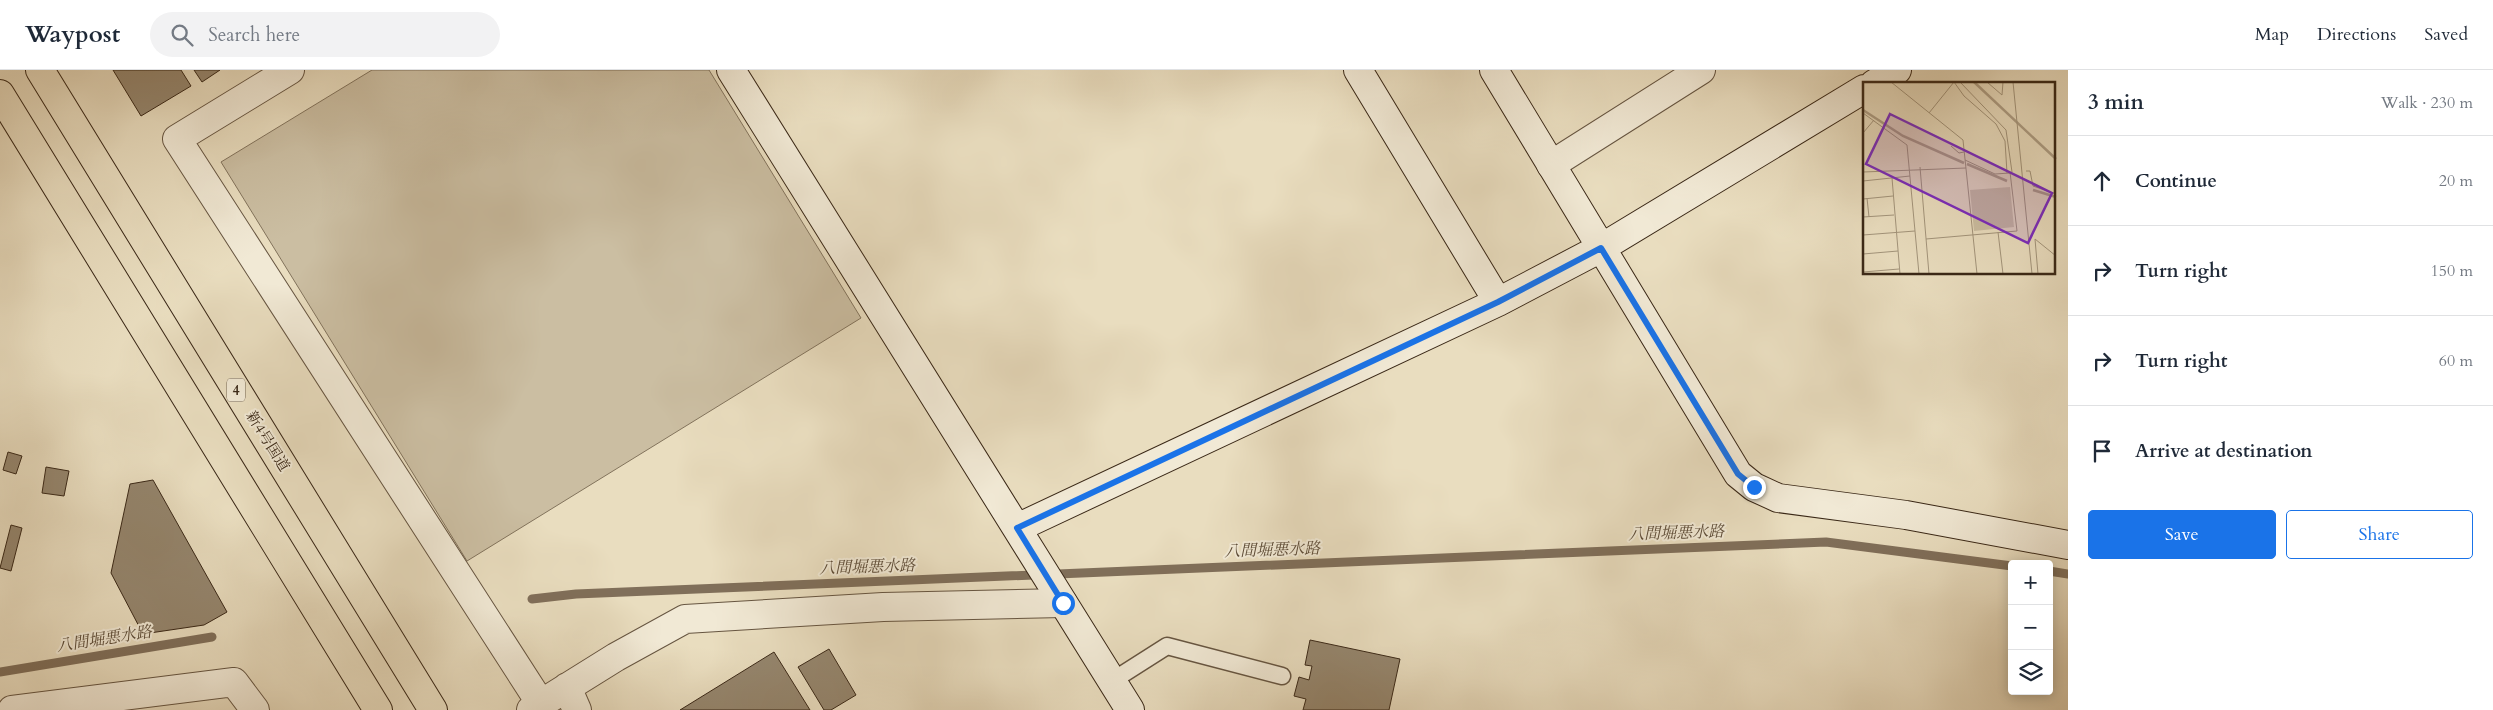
<!DOCTYPE html>
<html lang="en">
<head>
<meta charset="utf-8">
<style>
	:root { --surface:#fff; --page:#f2f2f3; --text:#1f2937; --muted:#747a83; --line:#e0e1e3; --accent:#1a73e8 }
	body { margin:0; font-family:Cardo,"Noto Serif JP",serif; background:var(--page); color:var(--text) }
	.controls { position:absolute; right:15px; bottom:15px; display:grid; overflow:hidden; border-radius:5px; box-shadow:0 2px 12px #0003 }
	.controls button { width:45px; height:45px; display:grid; place-items:center; padding:0; border:0; border-bottom:1px solid var(--line); background:var(--surface); color:var(--text); font:25px sans-serif }
	.stop { position:absolute; width:15px; height:15px; margin:-11px; border:4px solid #1a73e8; border-radius:50%; background:#fff }
	.stop.end { background:#1a73e8; border-color:#fff; box-shadow:0 1px 5px #0008 }
	.list { margin:0; padding:0; list-style:none }
	h2 { display:flex; justify-content:space-between; align-items:center; height:65px; margin:0; padding:0 20px; font-size:21px }
	h2 small { font-size:16px; font-weight:400; color:var(--muted) }
	.list li { display:grid; grid-template-columns:32px 1fr auto; gap:15px; align-items:center; box-sizing:border-box; height:90px; padding:0 20px; border-top:1px solid var(--line) }
	.list b { display:block; font-size:19px; white-space:nowrap }
	.list em { font-size:16px; font-style:normal; color:var(--muted) }
	.actions { display:flex; gap:10px; padding:15px 20px }
	.actions a { flex:1; padding:11px 0; border:1px solid var(--accent); border-radius:5px; text-align:center; font-size:18px; color:var(--accent) }
	.actions .main { background:var(--accent); color:#fff }
	.icon { flex:none; width:28px; height:28px; fill:none; stroke:currentColor; stroke-width:2; stroke-linecap:round; stroke-linejoin:round }
	.map { position:relative; flex:none; width:2068px; height:640px; overflow:hidden }
	header { display:flex; align-items:center; gap:30px; box-sizing:border-box; height:70px; padding:0 25px; background:var(--surface); border-bottom:1px solid var(--line) }
	header strong { font-size:24px }
	nav { display:flex; gap:28px; margin-inline-start:auto; font-size:18px }
	.search { width:350px; height:45px; background:var(--page); display:flex; align-items:center; gap:12px; box-sizing:border-box; padding:0 18px; border-radius:28px; color:var(--muted); font-size:19px }
	main { display:flex }
	aside { flex:1; background:var(--surface) }
	.map>svg:first-child { display:block }
</style>
</head>
<body>
<header>
<strong>Waypost</strong>
<div class="search"><svg class="icon" aria-label="search" viewBox="0 0 24 24"><circle cx="10" cy="10" r="6"/><path d="M15 15l6 6"/></svg>Search here</div>
<nav><a>Map</a><a>Directions</a><a>Saved</a></nav>
</header>
<main>
<div class="map">
<svg width="2068" height="640" viewBox="0 0 2068 640">
	<rect width="100%" height="100%" fill="#e9ddbf"/>
	<filter id="stains"><feTurbulence type="fractalNoise" baseFrequency=".004" numOctaves="4"/><feColorMatrix values="0 0 0 0 .2 0 0 0 0 .09 0 0 0 0 .02 0 0 0 .5 -.17"/></filter>
	<radialGradient id="worn" r=".72"><stop offset=".6" stop-color="#630" stop-opacity="0"/><stop offset="1" stop-color="#630" stop-opacity=".3"/></radialGradient>
	<path fill="#cbbea2" stroke="#82735c" d="M 372,0 L 709,0 L 861,248 L 467,491 L 221,92 Z"/>
	<g fill="none" stroke-linecap="round" stroke-linejoin="round">
		<path stroke="#806f5a" stroke-width="9" d="M 2049,501 L 2068,504
			M 532,529 L 576,524 L 1826,472 L 2012,496
			M 0,602 L 212,567"/>
	</g>
	<path fill="#95866e" stroke="#3a2817" d="M 113,0 L 181,0 L 191,16 L 141,46 Z
		M 194,0 L 220,0 L 202,12 Z
		M 8,382 L 22,386 L 16,404 L 3,400 Z
		M 46,397 L 69,401 L 64,426 L 42,423 Z
		M 153,410 L 227,542 L 204,555 L 143,564 L 111,503 L 130,414 Z
		M 11,455 L 22,458 L 11,501 L 0,498 Z
		M 1310,570 L 1400,589 L 1389,640 L 1303,640 L 1306,629 L 1294,626 L 1299,607 L 1309,610 L 1312,596 L 1305,595 Z
		M 829,579 L 856,625 L 831,640 L 824,640 L 798,597 Z
		M 774,582 L 810,640 L 680,640 Z"/>
	<g fill="none" stroke-linecap="round" stroke-linejoin="round">
		<g stroke="#665541" stroke-width="19">
			<path id="lane" d="M 1112,611 L 1167,576 L 1282,606"/>
		</g>
		<g stroke="#665541" stroke-width="30">
			<path id="street" d="M 290,0 L 177,69 L 541,634
				M 1551,95 L 1701,0
				M 567,617 L 577,640
				M 12,640 L 234,612 L 255,640
				M 531,640 L 616,587 L 685,549 L 883,537 L 1063,533"/>
		</g>
		<g stroke="#3a2817" stroke-width="30">
			<path id="secondary" d="M 731,0 L 1130,640
				M 1358,0 L 1498,232
				M 1494,0 L 1738,404 L 1754,417 L 1778,428 L 1906,445 L 2068,475
				M 1874,14 L 1897,0
				M 1017,458 L 1498,232 L 1601,178 L 1864,19"/>
		</g>
		<g stroke="#3a2817" stroke-width="30">
			<path id="highway" d="M 40,0 L 433,640
				M 0,24 L 378,640"/>
		</g>
		<use href="#lane" stroke="#f1e9d5" stroke-width="16"/>
		<use href="#street" stroke="#f1e9d5" stroke-width="28"/>
		<use href="#secondary" stroke="#f1e9d5" stroke-width="28"/>
		<use href="#highway" stroke="#e9ddbf" stroke-width="28"/>
	</g>
	<g fill="none" stroke-linecap="round" stroke-linejoin="round">
		<path stroke="#1a73e8" stroke-width="6" d="M 1063,533 L 1017,458 L 1498,232 L 1601,178 L 1738,404 L 1754,417"/>
	</g>
	<g text-anchor="middle" dominant-baseline="central" stroke-width="4" stroke-linejoin="round" paint-order="stroke">
		<rect fill="#f1e9d5" stroke="#716250" stroke-width="1" x="227" y="308.5" width="18" height="23" rx="4"/>
		<g font-size="14" font-weight="bold" fill="#3a2817">
			<text x="236" y="320">4</text>
		</g>
		<g font-size="15" fill="#3a2817" stroke="#f1e9d5">
			<text transform="translate(268 371) rotate(58)">新4号国道</text>
		</g>
		<g font-size="16" font-style="italic" fill="#5d4c38" stroke="#f1e9d5">
			<text transform="translate(1676 463) rotate(-2)">八間堀悪水路</text>
			<text transform="translate(1272 480) rotate(-2)">八間堀悪水路</text>
			<text transform="translate(867 497) rotate(-2)">八間堀悪水路</text>
			<text transform="translate(104 569) rotate(-9)">八間堀悪水路</text>
		</g>
	</g>
	<g transform="translate(1863 12)">
		<rect width="192" height="192" fill="#e9ddbf"/>
		<path d="M 147,105 L 151,145 L 111,149 L 107,108 Z" fill="#cbbea2"/>
		<path fill="none" stroke="#ae9f86" stroke-width="2.5" d="M 111,0 L 193,77M 0,28 L 40,54 L 101,81M 104,82 L 144,99M 170,108 L 193,115"/>
		<path fill="none" stroke="#a3957c" stroke-width="1" d="M 28,0 L 100,58 L 114,192M 91,0 L 101,14 L 133,42 L 142,59 L 144,91M 97,0 L 143,48 L 149,90M 124,0 L 139,13 L 140,0M 150,0 L 169,192M 0,31 L 44,63 L 56,192M 66,31 L 91,0M 0,51 L 11,38M 88,64 L 96,71 L 101,70M 102,78 L 132,92 L 147,91M 57,85 L 66,192M 163,89 L 167,89 L 170,104 L 193,112M 0,90 L 103,86M 29,96 L 37,192M 0,99 L 47,94M 4,116 L 6,135M 0,117 L 30,114M 0,135 L 31,133M 135,150 L 140,192M 0,153 L 52,149M 63,157 L 154,149 L 147,90M 0,172 L 35,169M 0,190 L 36,187M 175,192 L 172,157 L 193,174"/>
		<path fill="#7b2cbf" fill-opacity="0.15" stroke="#7b2cbf" stroke-width="2.5" d="M 27,32 L 189,111 L 165,161 L 3,82 Z"/>
		<rect width="192" height="192" fill="none" stroke="#3a2817" stroke-width="2.5"/>
	</g>
	<rect width="100%" height="100%" filter="url(#stains)"/>
	<rect width="100%" height="100%" fill="url(#worn)"/>
</svg>
<div class="controls">
<button>+</button>
<button>−</button>
<button><svg class="icon" aria-label="layers" viewBox="0 0 24 24"><path d="M12 4l9 5-9 5-9-5zM3 14l9 5 9-5"/></svg></button>
</div>
<div class="stop" style="left:1063px;top:533px"></div>
<div class="stop end" style="left:1754px;top:417px"></div>
</div>
<aside>
<h2>3 min<small>Walk · 230 m</small></h2>
<ul class="list">
<li><svg class="icon" aria-label="ahead" viewBox="0 0 24 24"><path d="M12 20V5M6 11l6-6 6 6"/></svg><div><b>Continue</b></div><em>20 m</em></li>
<li><svg class="icon" aria-label="right" viewBox="0 0 24 24"><path d="M7 20v-9h11M14 6l5 5-5 5"/></svg><div><b>Turn right</b></div><em>150 m</em></li>
<li><svg class="icon" aria-label="right" viewBox="0 0 24 24"><path d="M7 20v-9h11M14 6l5 5-5 5"/></svg><div><b>Turn right</b></div><em>60 m</em></li>
<li><svg class="icon" aria-label="arrive" viewBox="0 0 24 24"><path d="M6 21V4h12l-3 4 3 4H6"/></svg><div><b>Arrive at destination</b></div></li>
</ul>
<div class="actions"><a class="main">Save</a><a>Share</a></div>
</aside>
</main>
</body>
</html>
